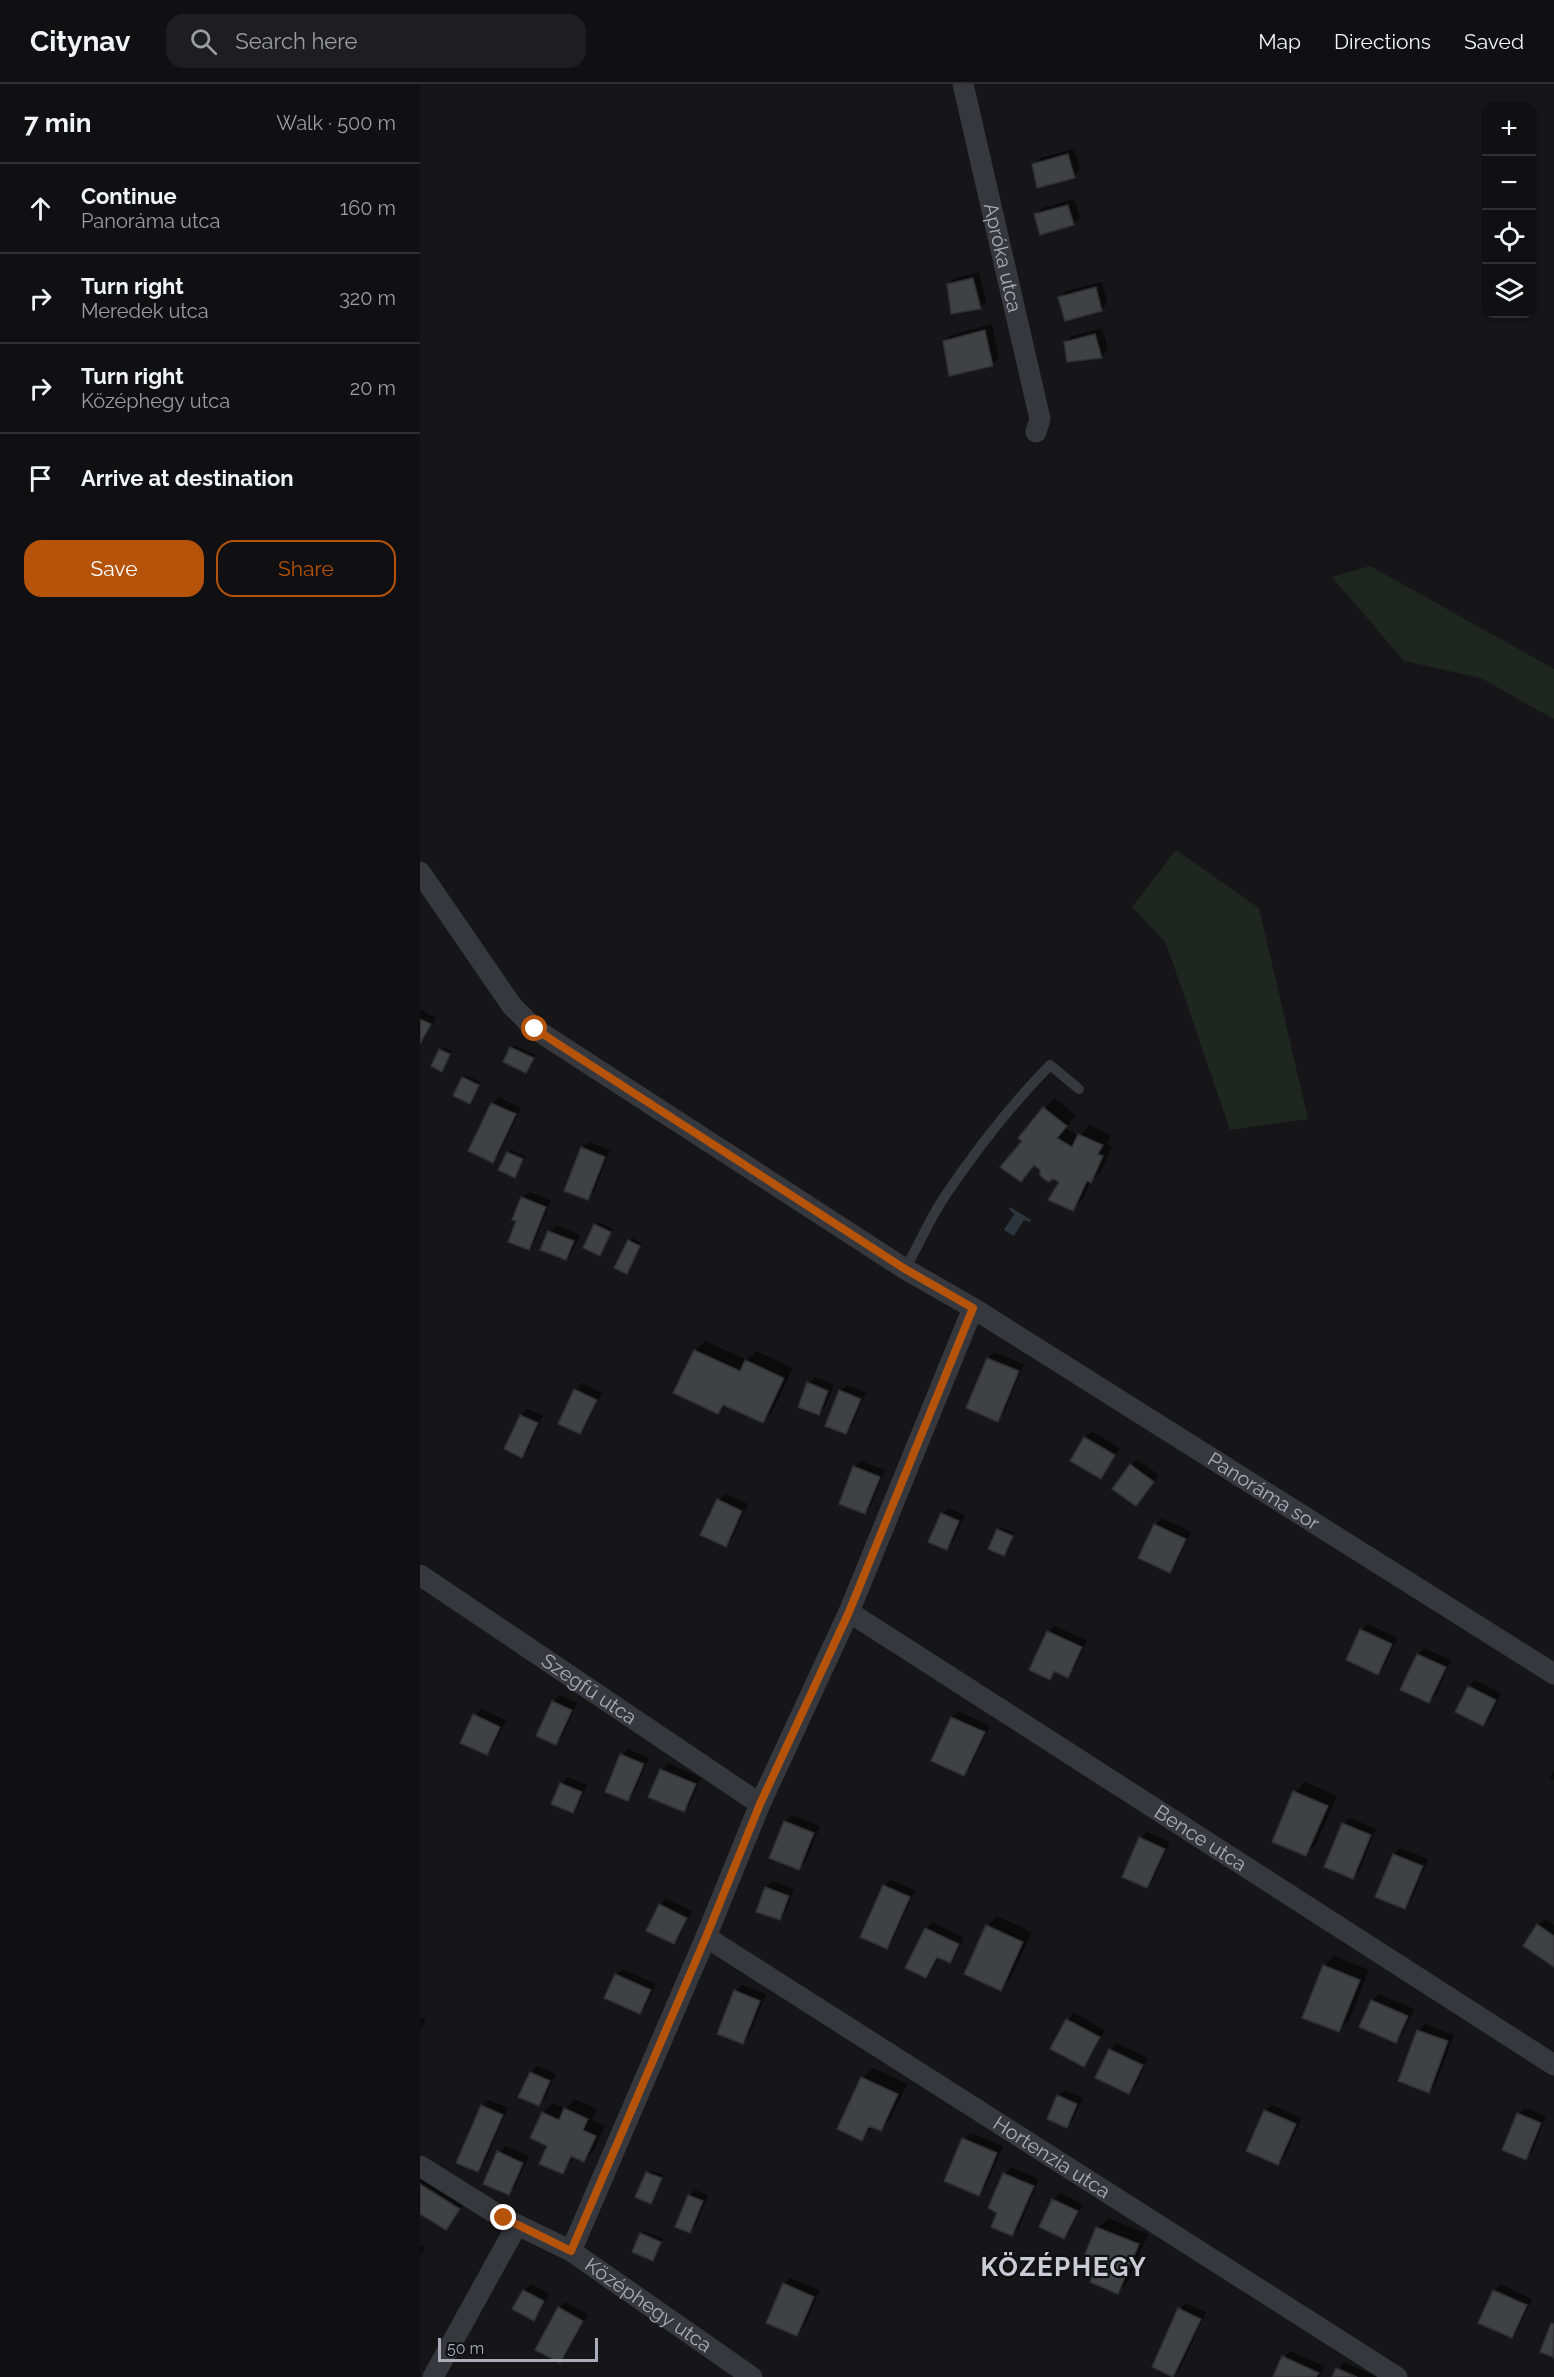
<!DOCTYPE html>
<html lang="en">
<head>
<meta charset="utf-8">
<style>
	:root { --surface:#101012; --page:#1e1e20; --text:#f1f3f6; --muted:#9c9d9f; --line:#303032; --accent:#b45309 }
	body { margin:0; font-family:Raleway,sans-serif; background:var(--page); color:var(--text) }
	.controls { position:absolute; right:18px; top:18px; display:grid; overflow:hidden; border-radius:12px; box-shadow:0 2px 4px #0004 }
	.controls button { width:54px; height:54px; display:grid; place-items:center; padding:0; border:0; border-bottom:2px solid var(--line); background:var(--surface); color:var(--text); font:30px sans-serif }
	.scale { position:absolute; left:18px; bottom:15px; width:160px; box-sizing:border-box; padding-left:6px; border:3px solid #a8adb8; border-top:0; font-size:16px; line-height:21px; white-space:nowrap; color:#a8adb8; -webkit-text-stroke:4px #111113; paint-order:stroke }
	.stop { position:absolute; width:18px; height:18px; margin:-14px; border:4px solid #b45309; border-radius:50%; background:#fff }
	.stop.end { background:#b45309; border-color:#fff; box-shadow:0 2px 6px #0008 }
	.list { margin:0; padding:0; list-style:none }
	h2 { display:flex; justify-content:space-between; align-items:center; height:78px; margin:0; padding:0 24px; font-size:26px }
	h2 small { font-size:20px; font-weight:400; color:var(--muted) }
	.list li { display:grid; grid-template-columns:39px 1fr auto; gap:18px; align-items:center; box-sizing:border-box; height:90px; padding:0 24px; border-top:2px solid var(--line) }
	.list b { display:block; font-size:22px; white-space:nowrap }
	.list p { margin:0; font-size:20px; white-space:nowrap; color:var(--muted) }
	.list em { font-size:20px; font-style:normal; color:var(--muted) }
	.actions { display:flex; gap:12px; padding:18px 24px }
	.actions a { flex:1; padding:14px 0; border:2px solid var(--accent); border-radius:18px; text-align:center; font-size:21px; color:var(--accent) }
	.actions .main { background:var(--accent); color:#fff }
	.icon { flex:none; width:33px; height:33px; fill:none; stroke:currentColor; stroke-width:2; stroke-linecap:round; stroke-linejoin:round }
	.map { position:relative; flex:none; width:1134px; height:2293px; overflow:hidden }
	header { display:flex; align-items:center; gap:36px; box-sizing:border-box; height:84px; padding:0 30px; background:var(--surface); border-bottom:2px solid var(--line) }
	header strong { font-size:28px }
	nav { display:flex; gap:33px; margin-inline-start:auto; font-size:21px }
	.search { width:420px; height:54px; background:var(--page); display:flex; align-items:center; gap:15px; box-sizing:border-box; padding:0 21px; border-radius:18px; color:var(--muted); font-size:22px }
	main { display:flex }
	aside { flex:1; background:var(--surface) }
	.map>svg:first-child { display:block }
</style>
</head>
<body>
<header>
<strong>Citynav</strong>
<div class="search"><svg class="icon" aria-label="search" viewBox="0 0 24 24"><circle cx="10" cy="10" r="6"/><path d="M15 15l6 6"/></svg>Search here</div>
<nav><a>Map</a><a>Directions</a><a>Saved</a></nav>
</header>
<main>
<aside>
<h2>7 min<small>Walk · 500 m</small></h2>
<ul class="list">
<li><svg class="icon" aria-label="ahead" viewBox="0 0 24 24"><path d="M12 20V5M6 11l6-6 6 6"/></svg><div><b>Continue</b><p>Panoráma utca</p></div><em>160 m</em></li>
<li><svg class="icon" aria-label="right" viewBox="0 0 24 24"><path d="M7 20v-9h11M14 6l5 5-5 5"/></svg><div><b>Turn right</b><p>Meredek utca</p></div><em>320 m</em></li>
<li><svg class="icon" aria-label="right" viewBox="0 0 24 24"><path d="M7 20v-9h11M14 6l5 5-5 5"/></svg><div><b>Turn right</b><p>Középhegy utca</p></div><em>20 m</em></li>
<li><svg class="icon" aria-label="arrive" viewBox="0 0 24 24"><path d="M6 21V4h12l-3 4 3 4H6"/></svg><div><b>Arrive at destination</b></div></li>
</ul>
<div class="actions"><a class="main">Save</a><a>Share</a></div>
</aside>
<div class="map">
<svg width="1134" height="2293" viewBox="0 0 1134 2293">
	<rect width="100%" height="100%" fill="#161618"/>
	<path fill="#1e261f" d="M 950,482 L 1134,585 L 1134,635 L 1061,594 L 984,577 L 912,493 Z
		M 756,766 L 839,824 L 888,1035 L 810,1046 L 746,859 L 712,823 Z"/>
	<path fill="#2c353c" d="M 590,1123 L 611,1136 L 610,1138 L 604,1136 L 594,1152 L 584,1146 L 594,1130 L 589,1125 Z"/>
	<path fill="#0007" d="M 654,65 L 660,86 L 654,92 L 614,81 L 620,74 Z
		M 654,115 L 660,134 L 653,140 L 616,131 L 622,124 Z
		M 559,188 L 566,217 L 560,224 L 528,200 L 535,194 Z
		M 682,198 L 687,219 L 681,226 L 640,214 L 646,207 Z
		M 572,240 L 579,274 L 572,281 L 525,258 L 531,251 Z
		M 682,244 L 688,266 L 682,272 L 648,276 L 645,258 L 652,252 Z
		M 0,925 L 16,934 L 0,960 Z
		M 94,961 L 115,971 L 106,988 L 91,964 Z
		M 23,963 L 32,967 L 22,986 L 20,966 Z
		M 46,991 L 60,998 L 52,1015 L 43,994 Z
		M 79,1013 L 101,1024 L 79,1071 L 73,1077 L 72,1020 Z
		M 634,1014 L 656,1031 L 645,1044 L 659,1052 L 670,1041 L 691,1051 L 687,1060 L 692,1062 L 681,1087 L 671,1097 L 662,1116 L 652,1125 L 641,1098 L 615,1080 L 601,1096 L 604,1057 L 600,1054 Z
		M 169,1058 L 190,1066 L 174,1108 L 167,1115 L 162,1064 Z
		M 91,1066 L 105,1072 L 95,1092 L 88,1069 Z
		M 109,1108 L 131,1116 L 115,1157 L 109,1164 L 98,1137 L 102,1114 Z
		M 178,1138 L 193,1145 L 180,1170 L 176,1141 Z
		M 136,1141 L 160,1151 L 152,1168 L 146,1175 L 130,1148 Z
		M 212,1154 L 222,1159 L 207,1188 L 209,1157 Z
		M 285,1257 L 327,1276 L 336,1267 L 373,1284 L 352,1328 L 342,1338 L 306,1321 L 298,1329 L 275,1267 Z
		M 574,1268 L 604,1280 L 584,1329 L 577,1336 L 568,1275 Z
		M 395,1293 L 414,1300 L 405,1323 L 398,1329 L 389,1299 Z
		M 162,1299 L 182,1309 L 166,1342 L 160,1348 L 155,1306 Z
		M 427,1301 L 446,1308 L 432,1342 L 426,1349 L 420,1307 Z
		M 108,1325 L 123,1332 L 108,1366 L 102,1372 L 86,1364 L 101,1331 Z
		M 672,1347 L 700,1364 L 687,1386 L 680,1393 L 652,1376 L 665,1353 Z
		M 717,1375 L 739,1391 L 722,1414 L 711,1381 Z
		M 441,1377 L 465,1386 L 451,1422 L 445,1428 L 435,1383 Z
		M 305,1410 L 328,1420 L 312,1455 L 305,1461 L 298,1416 Z
		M 529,1424 L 545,1431 L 533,1458 L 526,1464 L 522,1430 Z
		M 742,1434 L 771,1448 L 756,1481 L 749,1487 L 735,1441 Z
		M 581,1443 L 595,1449 L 584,1470 L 578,1446 Z
		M 948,1540 L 978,1554 L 964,1583 L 958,1589 L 941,1546 Z
		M 634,1542 L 667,1556 L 654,1585 L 647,1592 L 636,1587 L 630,1594 L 628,1548 Z
		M 1004,1564 L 1031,1576 L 1016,1611 L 1009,1617 L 998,1571 Z
		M 1055,1596 L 1081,1609 L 1070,1634 L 1063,1640 L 1049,1603 Z
		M 139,1611 L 157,1619 L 143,1652 L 136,1659 L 133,1618 Z
		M 61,1625 L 86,1636 L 73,1663 L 66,1669 L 55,1631 Z
		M 539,1627 L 570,1642 L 550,1684 L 544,1690 L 513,1676 L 532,1633 Z
		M 208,1665 L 229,1674 L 214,1709 L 208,1716 L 202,1671 Z
		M 248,1679 L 281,1694 L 270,1720 L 264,1726 L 242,1686 Z
		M 1134,1686 L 1134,1696 L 1130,1695 Z
		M 148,1693 L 167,1701 L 159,1721 L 153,1727 L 141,1700 Z
		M 885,1698 L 917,1712 L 896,1760 L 886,1770 L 875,1708 Z
		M 372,1731 L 400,1742 L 386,1777 L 379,1784 L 365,1738 Z
		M 930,1734 L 956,1745 L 939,1787 L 932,1793 L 923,1740 Z
		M 727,1748 L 750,1758 L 733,1796 L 727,1802 L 721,1754 Z
		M 980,1764 L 1008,1775 L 991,1817 L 984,1824 L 957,1812 L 974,1770 Z
		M 470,1796 L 495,1806 L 473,1856 L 467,1863 L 464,1802 Z
		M 352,1797 L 374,1805 L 366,1828 L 360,1835 L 346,1804 Z
		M 246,1814 L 272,1827 L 260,1852 L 254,1858 L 240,1821 Z
		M 577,1832 L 612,1848 L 590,1895 L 580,1905 L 567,1842 Z
		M 1125,1835 L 1134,1841 L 1134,1881 L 1118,1841 Z
		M 513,1838 L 544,1854 L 536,1871 L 529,1877 L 519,1872 L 512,1886 L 506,1893 L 506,1845 Z
		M 914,1872 L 949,1886 L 929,1936 L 919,1946 L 904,1882 Z
		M 203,1885 L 236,1900 L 226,1922 L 220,1928 L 196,1891 Z
		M 322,1901 L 346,1910 L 329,1952 L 323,1959 L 315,1907 Z
		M 959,1910 L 994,1925 L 982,1951 L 976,1958 L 941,1942 L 952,1917 Z
		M 654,1929 L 685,1946 L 670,1975 L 663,1981 L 648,1936 Z
		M 0,1933 L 6,1936 L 0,1947 Z
		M 1005,1940 L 1034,1951 L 1015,2001 L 1009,2007 L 999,1947 Z
		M 696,1959 L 728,1974 L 716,2002 L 709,2008 L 690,1966 Z
		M 117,1982 L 136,1990 L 125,2014 L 119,2021 L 111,1988 Z
		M 453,1984 L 487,2000 L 470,2035 L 460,2045 L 453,2042 L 442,2055 L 443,1994 Z
		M 645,2006 L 663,2014 L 653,2036 L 647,2042 L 638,2012 Z
		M 155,2015 L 177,2025 L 172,2036 L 185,2042 L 174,2066 L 164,2076 L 155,2072 L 143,2088 L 129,2061 L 123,2029 L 133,2019 L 146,2025 Z
		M 69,2016 L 88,2024 L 64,2080 L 57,2086 L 62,2022 Z
		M 852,2021 L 882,2034 L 864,2073 L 858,2079 L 845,2027 Z
		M 1105,2024 L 1126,2032 L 1112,2068 L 1106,2074 L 1098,2030 Z
		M 550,2049 L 583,2062 L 565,2104 L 558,2110 L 544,2055 Z
		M 85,2062 L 109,2072 L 95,2103 L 89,2109 L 79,2068 Z
		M 591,2083 L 619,2095 L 599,2144 L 592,2150 L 579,2128 L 570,2124 L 585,2090 Z
		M 230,2086 L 244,2091 L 230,2118 L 217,2112 Z
		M 4,2093 L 45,2118 L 26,2144 L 0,2128 L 0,2097 Z
		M 275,2106 L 288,2111 L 276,2141 L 270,2147 L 269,2112 Z
		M 640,2109 L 663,2120 L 650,2147 L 644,2154 L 621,2143 L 634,2115 Z
		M 688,2134 L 728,2150 L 708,2198 L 698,2208 L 681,2174 L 678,2144 Z
		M 224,2147 L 243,2155 L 232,2175 L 221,2149 Z
		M 0,2161 L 5,2164 L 0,2171 Z
		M 370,2194 L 400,2206 L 383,2244 L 377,2250 L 364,2200 Z
		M 111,2200 L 130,2210 L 120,2228 L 113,2235 L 94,2224 L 104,2206 Z
		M 1081,2200 L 1112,2215 L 1098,2245 L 1092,2252 L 1074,2207 Z
		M 145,2218 L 168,2230 L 146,2271 L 140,2277 L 139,2224 Z
		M 766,2219 L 786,2228 L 760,2285 L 754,2292 L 734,2282 L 760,2225 Z
		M 870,2267 L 904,2282 L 899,2293 L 854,2293 L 864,2273 Z
		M 924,2278 L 957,2293 L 914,2293 Z"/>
	<path fill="#404145" stroke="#303034" stroke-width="1.5" d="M 648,70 L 655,94 L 617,104 L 612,80 Z
		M 648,121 L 654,141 L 620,151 L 614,130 Z
		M 553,194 L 561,225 L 531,230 L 527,200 Z
		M 676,203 L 682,227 L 645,237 L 638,213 Z
		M 565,246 L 573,282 L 529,292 L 523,257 Z
		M 675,250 L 682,274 L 647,278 L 644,258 Z
		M 0,935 L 11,940 L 0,960 Z
		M 90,963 L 114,974 L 106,989 L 83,978 Z
		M 19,965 L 30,970 L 22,988 L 11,982 Z
		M 42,993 L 59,1001 L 50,1020 L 33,1012 Z
		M 71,1019 L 96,1030 L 73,1079 L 48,1067 Z
		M 623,1023 L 647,1042 L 637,1054 L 652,1063 L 658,1050 L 683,1061 L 678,1070 L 683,1072 L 671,1099 L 667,1097 L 653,1127 L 628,1116 L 639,1098 L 633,1095 L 629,1098 L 625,1096 L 620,1091 L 620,1086 L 614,1081 L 601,1098 L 580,1083 L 602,1057 L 598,1054 Z
		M 161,1063 L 185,1073 L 168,1116 L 144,1107 Z
		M 87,1068 L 103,1075 L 95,1094 L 78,1086 Z
		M 101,1113 L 126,1123 L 109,1166 L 88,1158 L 96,1137 L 92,1136 Z
		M 174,1140 L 191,1148 L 180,1172 L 163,1164 Z
		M 128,1147 L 154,1157 L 146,1176 L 120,1166 Z
		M 208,1156 L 220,1162 L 207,1190 L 194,1184 Z
		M 274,1266 L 320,1287 L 325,1276 L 364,1294 L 343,1339 L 303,1321 L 298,1330 L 253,1309 Z
		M 567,1274 L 599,1287 L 578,1338 L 546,1324 Z
		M 387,1298 L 408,1307 L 399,1331 L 378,1323 Z
		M 154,1305 L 177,1316 L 160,1350 L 138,1340 Z
		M 419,1306 L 441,1315 L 426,1350 L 405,1342 Z
		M 100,1331 L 118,1339 L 102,1374 L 84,1365 Z
		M 664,1353 L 695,1371 L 681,1395 L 650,1377 Z
		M 710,1380 L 734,1398 L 716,1422 L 692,1405 Z
		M 433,1382 L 460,1393 L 445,1430 L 419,1420 Z
		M 297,1415 L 322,1427 L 306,1463 L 280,1451 Z
		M 521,1429 L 539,1437 L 527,1466 L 508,1458 Z
		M 734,1440 L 766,1455 L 750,1489 L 718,1474 Z
		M 577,1445 L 593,1452 L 584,1472 L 568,1465 Z
		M 940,1545 L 972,1560 L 958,1591 L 926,1576 Z
		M 627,1547 L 662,1563 L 648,1594 L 634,1587 L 630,1596 L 609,1586 Z
		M 997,1570 L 1026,1583 L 1009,1619 L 980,1606 Z
		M 1048,1602 L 1076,1616 L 1063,1642 L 1035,1628 Z
		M 132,1617 L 152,1626 L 136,1661 L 116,1652 Z
		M 53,1630 L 80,1643 L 67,1671 L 40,1659 Z
		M 531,1633 L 565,1648 L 544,1692 L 511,1677 Z
		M 200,1670 L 224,1680 L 208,1717 L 185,1708 Z
		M 240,1685 L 276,1700 L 264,1728 L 228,1713 Z
		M 140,1699 L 162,1708 L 153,1729 L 131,1720 Z
		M 873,1707 L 908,1722 L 886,1772 L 852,1758 Z
		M 364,1737 L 394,1749 L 379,1786 L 349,1774 Z
		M 922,1739 L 951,1751 L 933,1795 L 904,1783 Z
		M 719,1753 L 745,1765 L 727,1804 L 702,1793 Z
		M 973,1770 L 1003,1782 L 985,1825 L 955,1813 Z
		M 463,1801 L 490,1813 L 467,1865 L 440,1853 Z
		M 345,1803 L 369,1812 L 360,1836 L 336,1828 Z
		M 239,1820 L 267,1834 L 254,1860 L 226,1847 Z
		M 1117,1840 L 1134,1852 L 1134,1883 L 1103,1862 Z
		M 566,1841 L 603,1858 L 581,1907 L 544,1890 Z
		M 505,1844 L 539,1860 L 530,1879 L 517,1873 L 506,1894 L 485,1884 Z
		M 903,1881 L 940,1896 L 919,1948 L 882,1934 Z
		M 195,1890 L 231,1906 L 220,1930 L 184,1914 Z
		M 314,1906 L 340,1917 L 323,1960 L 297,1950 Z
		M 951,1916 L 988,1932 L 976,1959 L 939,1943 Z
		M 646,1935 L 680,1953 L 664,1983 L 630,1965 Z
		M 997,1946 L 1028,1957 L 1009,2009 L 978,1997 Z
		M 689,1965 L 723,1981 L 709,2010 L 675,1994 Z
		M 110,1988 L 130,1997 L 119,2022 L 98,2013 Z
		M 441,1993 L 478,2010 L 461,2047 L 449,2042 L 442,2057 L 417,2045 Z
		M 637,2011 L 657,2020 L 647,2044 L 627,2035 Z
		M 61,2021 L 83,2031 L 58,2088 L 36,2079 Z
		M 144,2024 L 168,2035 L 163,2046 L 176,2052 L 164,2078 L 151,2072 L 143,2090 L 119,2080 L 127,2062 L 110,2054 L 122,2028 L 139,2036 Z
		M 844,2026 L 876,2040 L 858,2081 L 826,2067 Z
		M 1097,2029 L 1121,2039 L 1106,2076 L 1082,2066 Z
		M 542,2054 L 577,2069 L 559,2112 L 524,2097 Z
		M 77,2067 L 103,2079 L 89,2111 L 63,2100 Z
		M 226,2088 L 242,2094 L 231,2120 L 215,2113 Z
		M 583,2089 L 614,2102 L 592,2152 L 571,2143 L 577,2129 L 568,2124 Z
		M 0,2100 L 40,2125 L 26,2146 L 0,2130 Z
		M 268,2111 L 283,2117 L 270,2149 L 255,2143 Z
		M 632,2115 L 658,2127 L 644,2155 L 619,2143 Z
		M 676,2143 L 719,2160 L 698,2210 L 670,2198 L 679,2175 L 665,2170 Z
		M 220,2149 L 241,2158 L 233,2177 L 212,2168 Z
		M 363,2199 L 394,2213 L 377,2252 L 346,2239 Z
		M 103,2206 L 124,2217 L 114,2237 L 92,2225 Z
		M 1073,2206 L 1107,2221 L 1092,2254 L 1058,2239 Z
		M 138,2223 L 163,2237 L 140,2279 L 115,2266 Z
		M 758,2224 L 781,2235 L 753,2293 L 732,2283 Z
		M 1131,2239 L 1134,2240 L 1133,2273 L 1120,2268 Z
		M 862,2272 L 899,2289 L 896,2293 L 853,2293 Z
		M 916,2284 L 937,2293 L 912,2293 Z"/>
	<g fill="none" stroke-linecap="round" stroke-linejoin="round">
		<path stroke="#37383d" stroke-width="10" d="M 485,1185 C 499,1161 510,1134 525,1112 C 556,1066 591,1021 630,981 L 659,1005"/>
		<g stroke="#37383d" stroke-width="21">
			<path id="s1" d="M 543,0 L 620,335 L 616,348"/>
			<path id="s2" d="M 0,788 L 92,922 L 115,945 L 485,1185 L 553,1224 L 1134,1590"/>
			<path id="s3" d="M 0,1491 L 340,1720"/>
			<path id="s4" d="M 429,1528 L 1134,1981"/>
			<path id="s5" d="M 286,1853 L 977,2293"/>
			<path id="s6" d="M 0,2082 L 83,2134 L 151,2167 L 332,2293"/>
			<path d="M 151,2167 L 286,1853 L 340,1720 L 429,1528 L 553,1224"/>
			<path d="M 13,2293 L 97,2141"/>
		</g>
	</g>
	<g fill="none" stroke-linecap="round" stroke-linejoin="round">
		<path stroke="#b45309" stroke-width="8" d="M 84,2134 L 151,2167 L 286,1853 L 340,1720 L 429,1528 L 553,1224 L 485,1185 L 115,945"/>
	</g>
	<g text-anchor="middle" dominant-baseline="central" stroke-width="4.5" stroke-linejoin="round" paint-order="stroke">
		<g font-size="20" fill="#a8adb8" stroke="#111113">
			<text stroke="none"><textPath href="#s1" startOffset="178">Apróka utca</textPath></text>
			<text stroke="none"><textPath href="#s2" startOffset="1058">Panoráma sor</textPath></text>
			<text stroke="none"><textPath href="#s3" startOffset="204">Szegfű utca</textPath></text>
			<text stroke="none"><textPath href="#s4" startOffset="418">Bence utca</textPath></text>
			<text stroke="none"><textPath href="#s5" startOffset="410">Hortenzia utca</textPath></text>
			<text stroke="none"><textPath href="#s6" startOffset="268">Középhegy utca</textPath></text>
		</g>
		<g font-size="26" font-weight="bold" letter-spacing="1.5" fill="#c9ccd4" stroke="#111113">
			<text x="644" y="2183">KÖZÉPHEGY</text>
		</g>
	</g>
</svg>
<div class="controls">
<button>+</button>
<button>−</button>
<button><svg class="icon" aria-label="locate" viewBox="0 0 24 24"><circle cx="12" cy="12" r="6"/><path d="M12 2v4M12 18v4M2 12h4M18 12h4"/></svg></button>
<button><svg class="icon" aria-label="layers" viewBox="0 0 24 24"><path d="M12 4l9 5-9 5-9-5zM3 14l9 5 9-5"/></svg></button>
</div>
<div class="scale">50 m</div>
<div class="stop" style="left:115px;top:945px"></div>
<div class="stop end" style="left:84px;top:2134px"></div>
</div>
</main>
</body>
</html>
